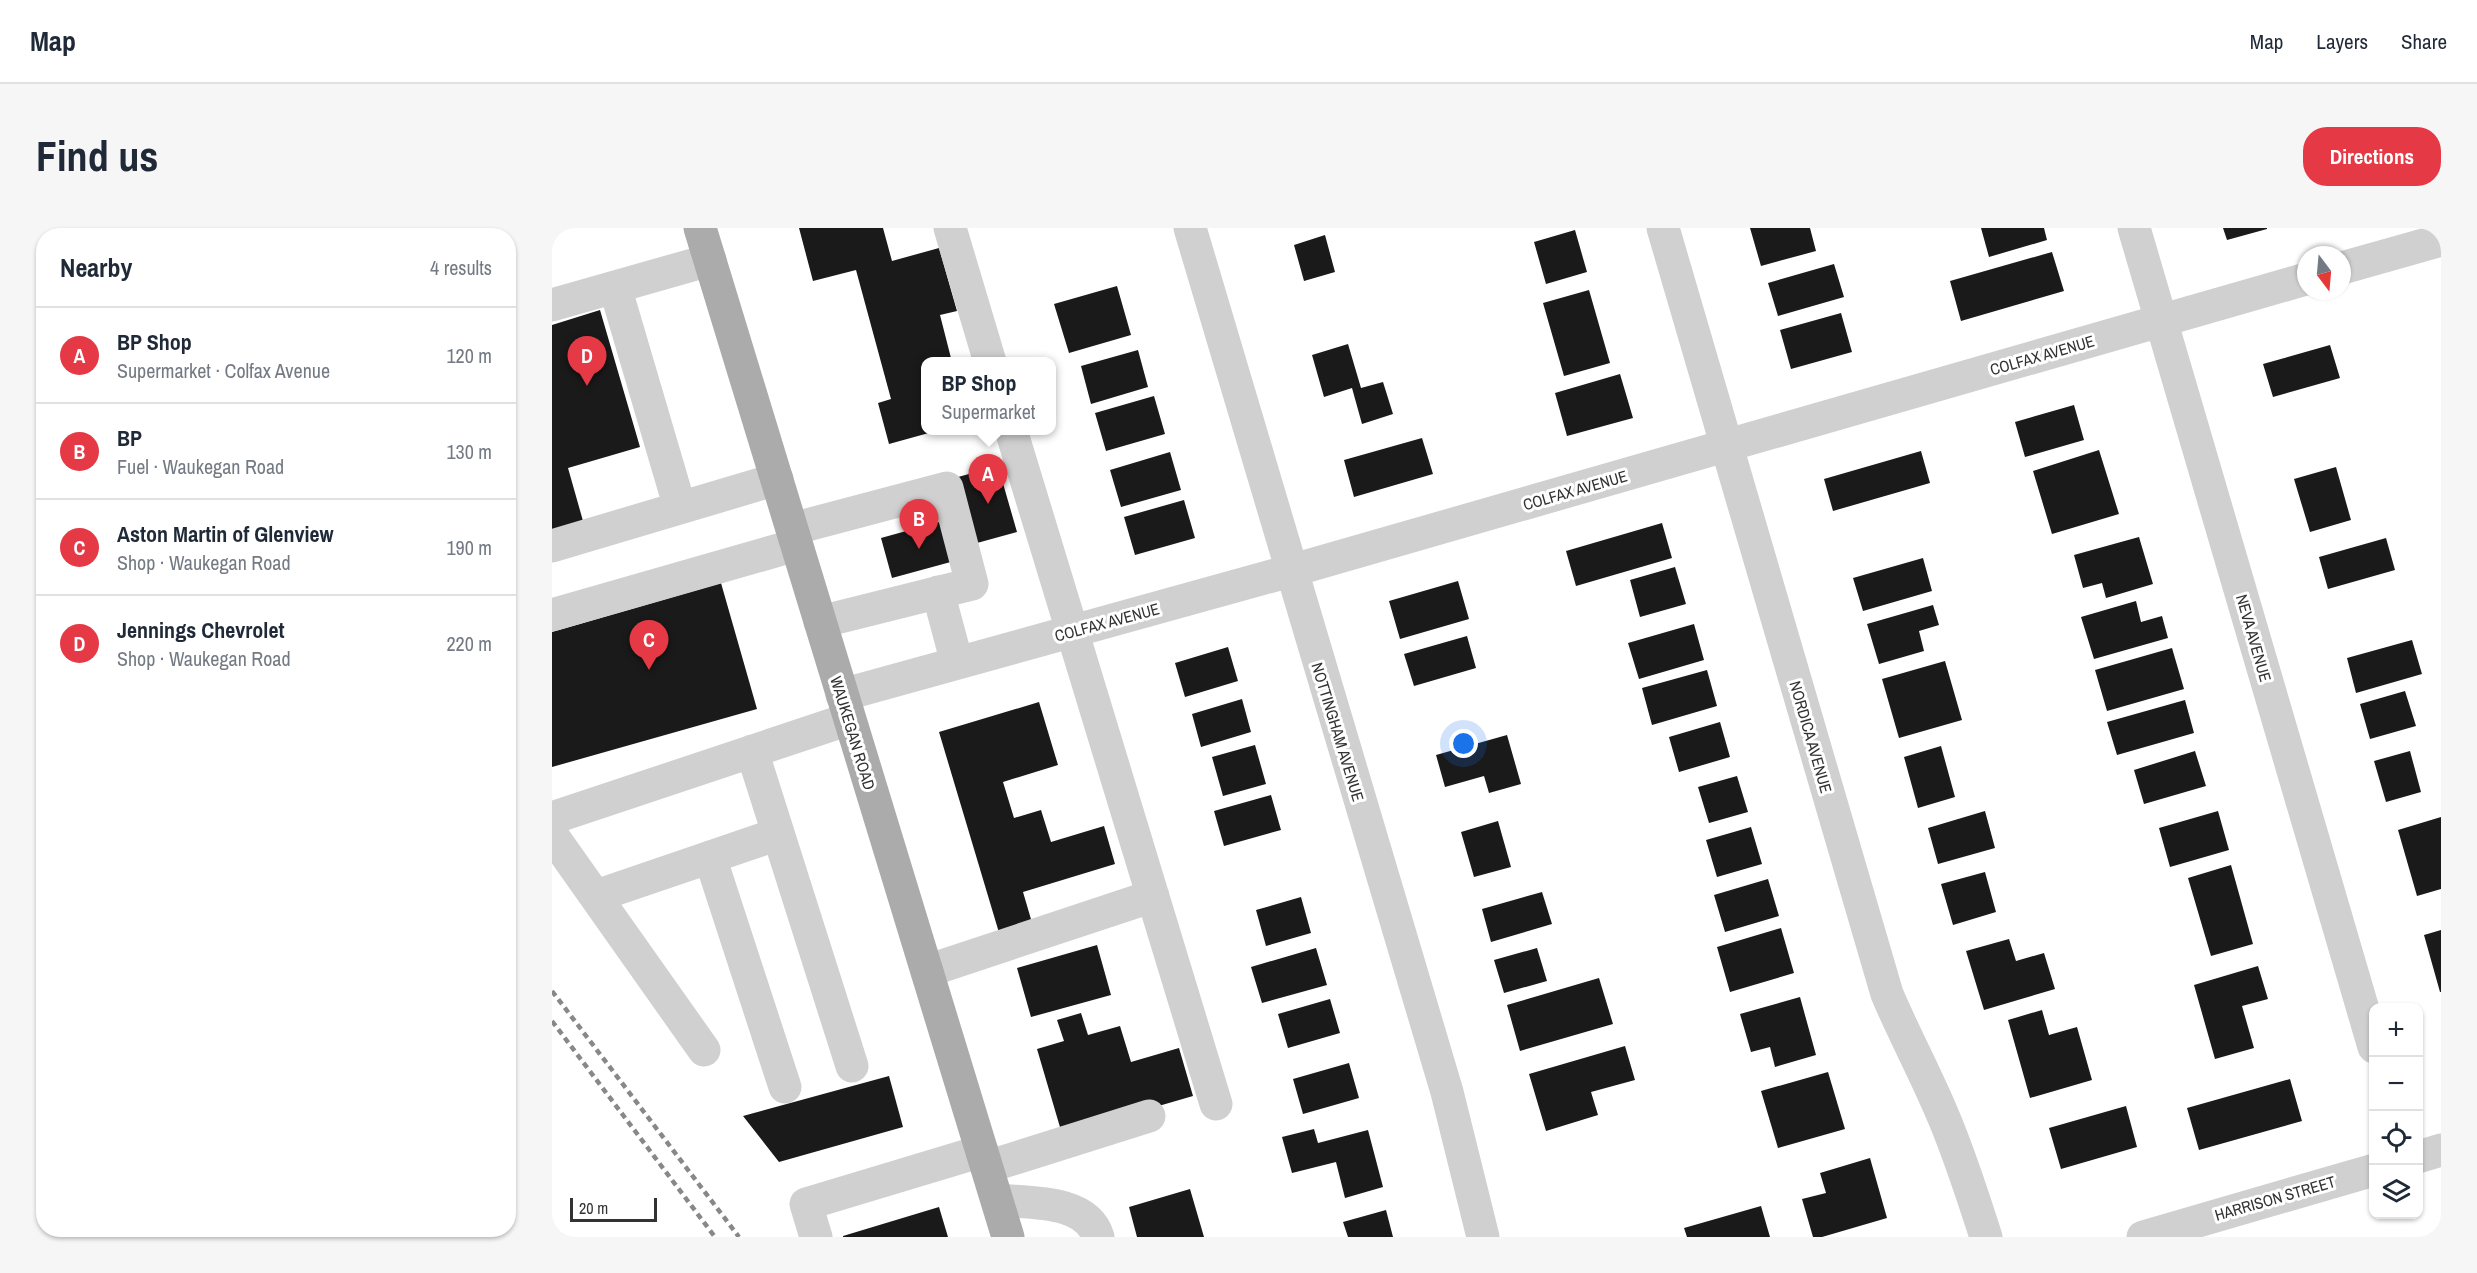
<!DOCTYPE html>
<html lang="en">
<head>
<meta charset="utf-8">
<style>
	:root { --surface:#fff; --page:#f6f6f7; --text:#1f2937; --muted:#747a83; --line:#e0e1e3; --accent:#e63946 }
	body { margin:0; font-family:"Archivo Narrow",sans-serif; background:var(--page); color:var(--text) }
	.controls { position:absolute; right:18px; bottom:18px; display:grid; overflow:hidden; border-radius:12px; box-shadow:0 2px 4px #0004 }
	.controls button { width:54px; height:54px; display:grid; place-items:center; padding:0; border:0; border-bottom:2px solid var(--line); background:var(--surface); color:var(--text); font:30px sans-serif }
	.compass { position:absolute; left:1745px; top:18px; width:54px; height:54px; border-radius:50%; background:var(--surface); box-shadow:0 2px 4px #0004; rotate:164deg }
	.scale { position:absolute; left:18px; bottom:15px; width:87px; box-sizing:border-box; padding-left:6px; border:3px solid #333; border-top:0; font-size:16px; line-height:21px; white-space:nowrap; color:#333; -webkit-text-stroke:4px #fff; paint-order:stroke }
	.you { position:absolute; left:912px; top:516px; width:21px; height:21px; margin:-15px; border:4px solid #fff; border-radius:50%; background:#1a73e8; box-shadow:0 0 0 9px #1a73e833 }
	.badge { display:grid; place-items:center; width:39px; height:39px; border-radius:50%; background:var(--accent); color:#fff; font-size:20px; font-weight:700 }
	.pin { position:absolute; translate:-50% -50px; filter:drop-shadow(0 2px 3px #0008) }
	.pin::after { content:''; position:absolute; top:32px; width:21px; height:18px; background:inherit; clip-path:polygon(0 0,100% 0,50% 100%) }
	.popup { position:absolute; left:369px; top:129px; width:135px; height:78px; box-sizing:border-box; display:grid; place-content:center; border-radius:12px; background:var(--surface); filter:drop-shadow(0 2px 4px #0005); font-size:20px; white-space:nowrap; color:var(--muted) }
	.popup b { font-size:22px; color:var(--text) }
	.popup::after { content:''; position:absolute; left:50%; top:100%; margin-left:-12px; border:12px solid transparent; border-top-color:var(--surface) }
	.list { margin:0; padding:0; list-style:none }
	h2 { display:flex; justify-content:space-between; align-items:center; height:78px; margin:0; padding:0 24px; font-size:26px }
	h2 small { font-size:20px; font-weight:400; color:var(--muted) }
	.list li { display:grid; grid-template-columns:39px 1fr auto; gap:18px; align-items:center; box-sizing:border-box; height:96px; padding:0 24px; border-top:2px solid var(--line) }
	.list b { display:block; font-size:22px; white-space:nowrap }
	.list p { margin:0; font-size:20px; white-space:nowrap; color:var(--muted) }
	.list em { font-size:20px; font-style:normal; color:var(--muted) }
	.icon { flex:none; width:33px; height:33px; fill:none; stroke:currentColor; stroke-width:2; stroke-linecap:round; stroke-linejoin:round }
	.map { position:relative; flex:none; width:1889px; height:1009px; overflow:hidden; border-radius:24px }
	header { display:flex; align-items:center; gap:36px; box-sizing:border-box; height:84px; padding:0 30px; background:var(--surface); border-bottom:2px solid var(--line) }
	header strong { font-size:28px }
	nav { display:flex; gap:33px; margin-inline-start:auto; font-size:21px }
	.intro { display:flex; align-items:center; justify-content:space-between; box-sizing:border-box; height:144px; padding:0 36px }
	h1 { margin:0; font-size:42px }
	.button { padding:15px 27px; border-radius:24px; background:var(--accent); color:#fff; font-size:21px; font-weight:700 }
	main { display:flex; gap:36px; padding:0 36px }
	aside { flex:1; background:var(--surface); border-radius:24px; box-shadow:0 2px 4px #0004 }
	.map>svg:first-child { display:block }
</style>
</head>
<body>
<header>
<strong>Map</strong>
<nav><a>Map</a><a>Layers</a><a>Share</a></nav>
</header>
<div class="intro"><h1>Find us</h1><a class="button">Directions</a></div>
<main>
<aside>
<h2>Nearby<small>4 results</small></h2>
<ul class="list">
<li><span class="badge">A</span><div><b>BP Shop</b><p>Supermarket · Colfax Avenue</p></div><em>120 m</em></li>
<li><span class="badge">B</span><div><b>BP</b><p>Fuel · Waukegan Road</p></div><em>130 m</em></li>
<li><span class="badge">C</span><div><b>Aston Martin of Glenview</b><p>Shop · Waukegan Road</p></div><em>190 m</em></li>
<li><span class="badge">D</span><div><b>Jennings Chevrolet</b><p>Shop · Waukegan Road</p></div><em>220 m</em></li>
</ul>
</aside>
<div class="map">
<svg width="1889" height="1009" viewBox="0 0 1889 1009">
	<rect width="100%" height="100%" fill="#fff"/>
	<path fill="#1a1a1a" d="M 247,0 L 331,0 L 340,33 L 387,20 L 405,83 L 388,87 L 400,134 L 373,134 L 373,202 L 384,203 L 337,216 L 326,175 L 339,171 L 304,42 L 261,53 Z
		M 1198,0 L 1258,0 L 1264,23 L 1209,38 Z
		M 1429,0 L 1492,0 L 1495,12 L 1437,29 Z
		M 1671,0 L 1715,0 L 1715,1 L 1675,12 Z
		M 1023,2 L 1035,44 L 994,56 L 982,14 Z
		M 773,7 L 783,44 L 752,53 L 742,17 Z
		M 1500,24 L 1512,63 L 1409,93 L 1398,53 Z
		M 1282,36 L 1292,69 L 1226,88 L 1216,55 Z
		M 565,58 L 579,107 L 517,125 L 502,76 Z
		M 1037,62 L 1058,135 L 1012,148 L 991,75 Z
		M 48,82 L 88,219 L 16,240 L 33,300 L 0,310 L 0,97 Z
		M 1289,85 L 1300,124 L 1239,141 L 1228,102 Z
		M 796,116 L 809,160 L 831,154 L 841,186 L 810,196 L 800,160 L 772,169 L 760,127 Z
		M 1778,117 L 1788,150 L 1721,169 L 1711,136 Z
		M 586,122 L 596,159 L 539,176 L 529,138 Z
		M 1068,146 L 1081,190 L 1015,208 L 1003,165 Z
		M 602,168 L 613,206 L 554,223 L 543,185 Z
		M 1522,177 L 1532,212 L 1473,229 L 1463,194 Z
		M 870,210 L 881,246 L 802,269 L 792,232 Z
		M 1547,222 L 1567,286 L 1500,306 L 1481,243 Z
		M 1369,223 L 1378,255 L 1281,283 L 1272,251 Z
		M 618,224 L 629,262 L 569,279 L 558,242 Z
		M 446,238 L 465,304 L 425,315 L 406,249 Z
		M 1784,239 L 1799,292 L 1758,304 L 1742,251 Z
		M 632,272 L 643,310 L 583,327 L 572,289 Z
		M 394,292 L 406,332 L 340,350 L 329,310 Z
		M 1110,295 L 1120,330 L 1024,358 L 1014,323 Z
		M 1587,309 L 1601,356 L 1554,370 L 1550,355 L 1531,360 L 1522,327 Z
		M 1834,310 L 1843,342 L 1776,361 L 1767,329 Z
		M 1371,330 L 1380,363 L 1311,383 L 1301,350 Z
		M 1123,339 L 1134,376 L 1088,389 L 1078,352 Z
		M 906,353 L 917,391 L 848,411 L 837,373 Z
		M 169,355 L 205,481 L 0,539 L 0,404 Z
		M 1584,373 L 1589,394 L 1610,388 L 1616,410 L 1542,431 L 1529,389 Z
		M 1381,377 L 1387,397 L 1367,403 L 1372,423 L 1327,436 L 1315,396 Z
		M 1142,396 L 1152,432 L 1087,451 L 1076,415 Z
		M 915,408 L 924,440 L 862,458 L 852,426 Z
		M 1860,412 L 1870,446 L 1804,465 L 1795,430 Z
		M 676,419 L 686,453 L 633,469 L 623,435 Z
		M 1620,420 L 1632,461 L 1555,483 L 1543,442 Z
		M 1393,433 L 1410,492 L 1347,510 L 1330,451 Z
		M 1155,442 L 1165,478 L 1100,497 L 1090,460 Z
		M 1853,463 L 1864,498 L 1818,511 L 1808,476 Z
		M 690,471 L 699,504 L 649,519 L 640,486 Z
		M 1633,472 L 1642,505 L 1565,527 L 1555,494 Z
		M 487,474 L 506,537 L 451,554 L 462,590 L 489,582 L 499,614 L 552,598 L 563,636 L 471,664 L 481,698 L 448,708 L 387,504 Z
		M 1168,494 L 1178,529 L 1127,544 L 1117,509 Z
		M 955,507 L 969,556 L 937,565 L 932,548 L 893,559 L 884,527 Z
		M 703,517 L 714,556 L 671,568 L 660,529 Z
		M 1389,518 L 1403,569 L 1366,580 L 1352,529 Z
		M 1643,523 L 1654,558 L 1592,576 L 1582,542 Z
		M 1858,523 L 1869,564 L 1834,574 L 1822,533 Z
		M 1185,548 L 1196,584 L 1157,595 L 1146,559 Z
		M 719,567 L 729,602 L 672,618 L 662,583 Z
		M 1433,583 L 1443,620 L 1386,636 L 1376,600 Z
		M 1666,583 L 1677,622 L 1618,639 L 1607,600 Z
		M 1889,589 L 1889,661 L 1865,668 L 1846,602 Z
		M 946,593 L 959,639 L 922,649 L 909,604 Z
		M 1199,599 L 1210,636 L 1165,649 L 1154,612 Z
		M 1679,637 L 1701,716 L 1659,728 L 1636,650 Z
		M 1433,644 L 1444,684 L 1401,697 L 1389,656 Z
		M 1216,651 L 1227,688 L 1173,704 L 1162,667 Z
		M 990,664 L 1000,696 L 939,714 L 930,681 Z
		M 749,669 L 759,705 L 714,718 L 704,682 Z
		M 1229,700 L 1242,745 L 1178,764 L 1165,719 Z
		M 1889,702 L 1889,764 L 1888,764 L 1872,707 Z
		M 1457,711 L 1464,733 L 1492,725 L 1503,761 L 1432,782 L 1414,723 Z
		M 545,717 L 559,767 L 479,789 L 465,740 Z
		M 764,720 L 775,757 L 710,775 L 699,739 Z
		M 985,720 L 995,753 L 952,765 L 942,732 Z
		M 1706,738 L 1716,771 L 1690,778 L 1702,820 L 1663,831 L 1642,757 Z
		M 1047,750 L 1061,796 L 968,823 L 955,777 Z
		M 1248,769 L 1264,827 L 1223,839 L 1218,819 L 1199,824 L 1188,786 Z
		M 778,771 L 788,805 L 736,820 L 726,786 Z
		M 1490,782 L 1497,807 L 1525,799 L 1540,852 L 1478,870 L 1456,792 Z
		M 529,785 L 536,807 L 568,798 L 579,834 L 627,820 L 641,868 L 510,906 L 485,821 L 512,813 L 505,792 Z
		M 1073,818 L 1083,852 L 1039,864 L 1046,887 L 994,903 L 977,846 Z
		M 797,835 L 807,870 L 751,886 L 741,851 Z
		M 1276,844 L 1293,901 L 1226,920 L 1209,863 Z
		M 337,848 L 351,899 L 227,934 L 191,888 Z
		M 1738,851 L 1750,893 L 1647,922 L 1635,880 Z
		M 1574,878 L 1585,919 L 1509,941 L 1497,900 Z
		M 762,901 L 766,915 L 816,902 L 831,959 L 793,970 L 784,934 L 740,945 L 730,909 Z
		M 1318,930 L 1335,990 L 1270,1009 L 1261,1009 L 1250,971 L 1274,965 L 1268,945 Z
		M 638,961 L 652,1009 L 585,1009 L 577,979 Z
		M 1209,978 L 1218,1009 L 1135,1009 L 1132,1000 Z
		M 387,979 L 396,1009 L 291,1009 L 291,1008 Z
		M 834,982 L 841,1009 L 796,1009 L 791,994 Z"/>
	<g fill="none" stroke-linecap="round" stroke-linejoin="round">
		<path stroke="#d0d0d0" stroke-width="33" d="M 398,0 L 438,134
			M 638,0 L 895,864 L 931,1009
			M 1111,0 L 1335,766 C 1352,806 1372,843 1389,883 C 1407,924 1420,966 1434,1009
			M 1582,0 L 1822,819
			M 1790,40 L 1889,12
			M 63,59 L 128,280
			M 0,77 L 158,32
			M 459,202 L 664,876
			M 240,301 L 395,260 L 420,356 L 268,394
			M 0,318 L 225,251
			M 386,364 L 405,435
			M 0,387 L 244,317
			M 290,467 L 738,343 L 1754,51
			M 200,523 L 300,838
			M 0,590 L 297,491
			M 0,607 L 152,822
			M 158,629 L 233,859
			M 44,668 L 226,606
			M 375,743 L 601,668
			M 1866,929 L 1889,922
			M 435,939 L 597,888
			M 445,972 C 476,975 535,971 546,1009
			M 264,1009 L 254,976 L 430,923
			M 1591,1009 L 1822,942"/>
		<path stroke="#ababab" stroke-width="33" d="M 148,0 L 456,1009"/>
		<path stroke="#888" stroke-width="4.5" stroke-dasharray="6 4.5" stroke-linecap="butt" d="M 0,763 L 187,1009
			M 0,793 L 163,1009"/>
	</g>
	<g text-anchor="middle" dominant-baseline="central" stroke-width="6" stroke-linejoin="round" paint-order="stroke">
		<g font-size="16" fill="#333" stroke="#fff">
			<text transform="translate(1490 127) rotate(-16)">COLFAX AVENUE</text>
			<text transform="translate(1023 262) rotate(-16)">COLFAX AVENUE</text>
			<text transform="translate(555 394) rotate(-15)">COLFAX AVENUE</text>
			<text transform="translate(1702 410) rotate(74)">NEVA AVENUE</text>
			<text transform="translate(786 504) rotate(73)">NOTTINGHAM AVENUE</text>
			<text transform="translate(301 505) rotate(73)">WAUKEGAN ROAD</text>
			<text transform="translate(1259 509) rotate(74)">NORDICA AVENUE</text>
			<text transform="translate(1723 970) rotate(-16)">HARRISON STREET</text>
		</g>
	</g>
</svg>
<div class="controls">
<button>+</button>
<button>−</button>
<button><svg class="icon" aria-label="locate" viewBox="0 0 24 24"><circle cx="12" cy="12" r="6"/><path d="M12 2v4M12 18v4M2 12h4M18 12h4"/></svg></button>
<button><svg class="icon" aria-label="layers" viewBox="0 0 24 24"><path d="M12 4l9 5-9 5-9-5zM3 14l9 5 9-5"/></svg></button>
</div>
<svg class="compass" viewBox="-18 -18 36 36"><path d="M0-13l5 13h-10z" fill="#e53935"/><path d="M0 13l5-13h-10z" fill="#747a83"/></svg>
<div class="scale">20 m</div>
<div class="you"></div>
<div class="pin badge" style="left:436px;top:276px">A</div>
<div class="popup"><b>BP Shop</b>Supermarket</div>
<div class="pin badge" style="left:367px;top:321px">B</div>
<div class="pin badge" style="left:97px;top:442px">C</div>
<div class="pin badge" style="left:35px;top:158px">D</div>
</div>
</main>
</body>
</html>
